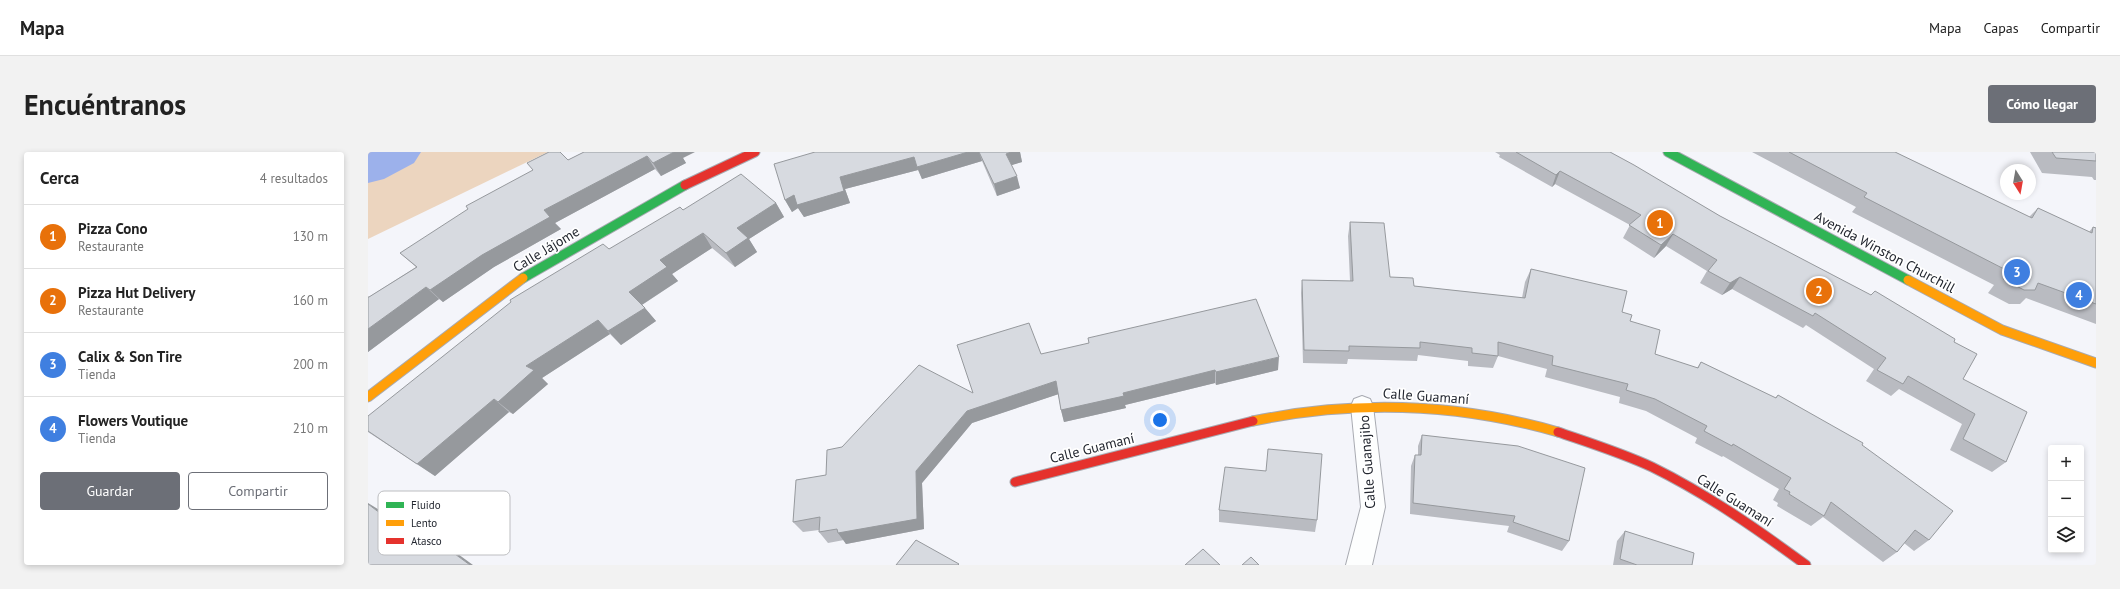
<!DOCTYPE html>
<html lang="es">
<head>
<meta charset="utf-8">
<style>
	:root { --surface:#fff; --page:#f2f2f2; --text:#222; --muted:#767676; --line:#e0e0e0; --accent:#6c6f77 }
	body { margin:0; font-family:"PT Sans",sans-serif; background:var(--page); color:var(--text) }
	.controls { position:absolute; right:12px; bottom:12px; display:grid; overflow:hidden; border-radius:4px; box-shadow:0 2px 6px #0003 }
	.controls button { width:36px; height:36px; display:grid; place-items:center; padding:0; border:0; border-bottom:1px solid var(--line); background:var(--surface); color:var(--text); font:20px sans-serif }
	.compass { position:absolute; left:1632px; top:12px; width:36px; height:36px; border-radius:50%; background:var(--surface); box-shadow:0 2px 6px #0003; rotate:169deg }
	.you { position:absolute; left:792px; top:268px; width:14px; height:14px; margin:-10px; border:3px solid #fff; border-radius:50%; background:#1a73e8; box-shadow:0 0 0 6px #1a73e833 }
	.badge { display:grid; place-items:center; width:26px; height:26px; border-radius:50%; background:var(--accent); color:#fff; font-size:13px; font-weight:700 }
	.pin { position:absolute; translate:-50% -50%; border:2px solid #fff; box-shadow:0 1px 4px #0006 }
	.list { margin:0; padding:0; list-style:none }
	h2 { display:flex; justify-content:space-between; align-items:center; height:52px; margin:0; padding:0 16px; font-size:17px }
	h2 small { font-size:13px; font-weight:400; color:var(--muted) }
	.list li { display:grid; grid-template-columns:26px 1fr auto; gap:12px; align-items:center; box-sizing:border-box; height:64px; padding:0 16px; border-top:1px solid var(--line) }
	.list b { display:block; font-size:15px; white-space:nowrap }
	.list p { margin:0; font-size:13px; white-space:nowrap; color:var(--muted) }
	.list em { font-size:13px; font-style:normal; color:var(--muted) }
	.actions { display:flex; gap:8px; padding:12px 16px }
	.actions a { flex:1; padding:9px 0; border:1px solid var(--accent); border-radius:4px; text-align:center; font-size:14px; color:var(--accent) }
	.actions .main { background:var(--accent); color:#fff }
	.icon { flex:none; width:22px; height:22px; fill:none; stroke:currentColor; stroke-width:2; stroke-linecap:round; stroke-linejoin:round }
	.map { position:relative; flex:none; width:1728px; height:413px; overflow:hidden; border-radius:4px }
	header { display:flex; align-items:center; gap:24px; box-sizing:border-box; height:56px; padding:0 20px; background:var(--surface); border-bottom:1px solid var(--line) }
	header strong { font-size:19px }
	nav { display:flex; gap:22px; margin-inline-start:auto; font-size:14px }
	.intro { display:flex; align-items:center; justify-content:space-between; box-sizing:border-box; height:96px; padding:0 24px }
	h1 { margin:0; font-size:28px }
	.button { padding:10px 18px; border-radius:4px; background:var(--accent); color:#fff; font-size:14px; font-weight:700 }
	main { display:flex; gap:24px; padding:0 24px }
	aside { flex:1; background:var(--surface); border-radius:4px; box-shadow:0 2px 6px #0003 }
	.map>svg:first-child { display:block }
</style>
</head>
<body>
<header>
<strong>Mapa</strong>
<nav><a>Mapa</a><a>Capas</a><a>Compartir</a></nav>
</header>
<div class="intro"><h1>Encuéntranos</h1><a class="button">Cómo llegar</a></div>
<main>
<aside>
<h2>Cerca<small>4 resultados</small></h2>
<ul class="list">
<li><span class="badge" style="background:#e8710a">1</span><div><b>Pizza Cono</b><p>Restaurante</p></div><em>130 m</em></li>
<li><span class="badge" style="background:#e8710a">2</span><div><b>Pizza Hut Delivery</b><p>Restaurante</p></div><em>160 m</em></li>
<li><span class="badge" style="background:#3f7fe0">3</span><div><b>Calix &amp; Son Tire</b><p>Tienda</p></div><em>200 m</em></li>
<li><span class="badge" style="background:#3f7fe0">4</span><div><b>Flowers Voutique</b><p>Tienda</p></div><em>210 m</em></li>
</ul>
<div class="actions"><a class="main">Guardar</a><a>Compartir</a></div>
</aside>
<div class="map">
<svg width="1728" height="413" viewBox="0 0 1728 413">
	<rect width="100%" height="100%" fill="#f4f5fa"/>
	<path fill="#ecd5bf" d="M 0,0 L 180,0 L 0,87 Z"/>
	<g fill="none" stroke-linecap="round" stroke-linejoin="round">
		<path fill="#9cb1eb" fill-rule="evenodd" d="M 0,0 L 53,0 L 46,11 L 16,27 L 0,31 Z"/>
		<g stroke="#a8aab1" stroke-width="2">
			<path id="street" d="M 994,244 L 1002,247 L 1005,254 L 1017,355 L 1004,413 L 978,413 L 993,355 L 983,254 L 986,247 Z"/>
		</g>
		<g stroke="#a8aab1" stroke-width="11">
			<path id="fast" d="M 1300,0 L 1540,128
				M 155,126 L 317,33"/>
		</g>
		<g stroke="#a8aab1" stroke-width="11">
			<path id="slow" d="M 1540,128 L 1634,178 L 1728,211
				M 0,245 L 155,126
				M 885,269 C 987,248 1089,251 1190,280"/>
		</g>
		<g stroke="#a8aab1" stroke-width="11">
			<path id="jam" d="M 317,33 L 387,0
				M 1190,280 C 1222,291 1254,301 1284,315 C 1339,342 1389,377 1438,413
				M 647,330 L 885,269"/>
		</g>
		<use href="#street" fill="#fdfefe" fill-rule="evenodd"/>
		<use href="#fast" stroke="#30b455" stroke-width="9"/>
		<use href="#slow" stroke="#ff9f0a" stroke-width="9"/>
		<use href="#jam" stroke="#e5322d" stroke-width="9"/>
	</g>
	<path fill="#b9bbc1" d="M 216,0 L 315,6 L 318,11 L 293,24 L 287,17 L 187,71 L 193,77 L 126,115 L 75,150 L 71,147 L 0,200 L 0,145 L 1,145 L 48,115 L 32,101 L 200,8 Z
		M 447,0 L 652,0 L 654,10 L 643,13 L 652,36 L 629,44 L 614,9 L 554,27 L 550,18 L 477,37 L 482,51 L 436,65 L 430,56 L 424,60 L 417,48 Z
		M 1127,0 L 1242,0 L 1352,64 L 1586,190 L 1595,227 L 1638,310 L 1624,320 L 1582,298 L 1594,272 L 1531,237 L 1523,244 L 1498,229 L 1506,217 L 1438,173 L 1435,176 L 1364,137 L 1354,143 L 1332,131 L 1339,119 L 1298,94 L 1286,106 L 1255,86 L 1262,73 L 1187,32 L 1184,35 L 1131,5 L 1132,3 Z
		M 1384,0 L 1527,0 L 1661,65 L 1670,56 L 1721,80 L 1725,75 L 1728,76 L 1728,172 L 1658,146 L 1652,152 L 1641,152 L 1620,141 L 1626,133 L 1484,60 L 1488,55 Z
		M 1662,0 L 1728,0 L 1728,28 L 1726,28 L 1724,25 L 1674,21 Z
		M 408,51 L 416,65 L 381,87 L 389,100 L 367,115 L 344,96 L 304,122 L 310,129 L 274,153 L 288,169 L 253,193 L 242,182 L 174,226 L 180,232 L 145,262 L 141,260 L 67,324 L 0,280 L 241,97 L 315,58 Z
		M 982,70 L 1022,125 L 1046,134 L 1154,146 L 1157,130 L 1163,117 L 1254,160 L 1262,169 L 1287,202 L 1329,216 L 1333,210 L 1407,246 L 1410,243 L 1494,293 L 1561,388 L 1546,399 L 1536,391 L 1529,400 L 1515,410 L 1455,365 L 1443,374 L 1409,354 L 1410,351 L 1405,348 L 1411,337 L 1355,304 L 1354,305 L 1327,291 L 1329,286 L 1278,259 L 1251,251 L 1252,245 L 1177,225 L 1179,217 L 1130,204 L 1125,216 L 1100,214 L 1100,209 L 1050,203 L 1049,209 L 980,207 L 979,212 L 935,211 L 933,141 L 934,128 L 982,129 L 980,84 Z
		M 673,202 L 910,218 L 848,233 L 847,231 L 757,253 L 758,256 L 696,270 L 693,258 L 690,242 L 604,271 L 554,331 L 556,377 L 478,392 L 476,388 L 460,391 L 451,380 L 451,378 L 435,380 L 425,370 L 458,323 L 474,295 L 605,241 Z
		M 1054,283 L 1201,389 L 1194,399 L 1139,380 L 1141,374 L 1042,362 L 1043,314 L 1047,303 L 1050,303 L 1050,294 Z
		M 851,358 L 949,368 L 947,380 L 851,370 Z
		M 1257,379 L 1324,413 L 1245,413 L 1249,389 Z"/>
	<path fill="#96999d" d="M 306,0 L 327,0 L 315,6 L 318,11 L 293,24 L 285,11 Z
		M 600,0 L 611,0 L 614,9 L 554,27 L 549,15 Z
		M 643,0 L 652,0 L 654,10 L 641,14 L 638,2 Z
		M 279,4 L 287,17 L 187,71 L 193,77 L 126,115 L 75,150 L 62,138 L 176,58 Z
		M 546,5 L 550,18 L 477,37 L 482,51 L 436,65 L 430,56 L 424,60 L 417,48 L 426,43 L 472,25 Z
		M 1192,19 L 1187,32 L 1184,35 L 1188,23 Z
		M 649,24 L 652,36 L 629,44 L 626,32 Z
		M 408,51 L 416,65 L 381,87 L 389,100 L 367,115 L 358,101 L 369,76 Z
		M 335,81 L 344,96 L 304,122 L 310,129 L 272,154 L 261,140 L 292,108 Z
		M 1305,82 L 1298,94 L 1286,106 L 1293,93 Z
		M 1372,125 L 1364,137 L 1354,143 L 1362,131 Z
		M 58,135 L 71,147 L 0,200 L 0,177 Z
		M 277,156 L 288,169 L 253,193 L 240,179 Z
		M 230,168 L 242,182 L 174,226 L 180,232 L 145,262 L 130,250 L 158,214 Z
		M 911,205 L 910,218 L 848,233 L 848,220 Z
		M 847,218 L 847,231 L 757,253 L 758,256 L 696,270 L 693,258 L 755,241 Z
		M 688,229 L 691,242 L 604,271 L 554,331 L 556,377 L 478,392 L 470,381 L 548,319 L 599,259 Z
		M 126,247 L 141,260 L 67,324 L 49,312 Z
		M 0,351 L 13,359 L 60,394 L 41,383 L 0,352 Z
		M 50,375 L 68,386 L 105,413 L 102,413 Z"/>
	<path fill="#d7dae0" stroke="#96999d" d="M 181,0 L 192,0 L 200,8 L 216,0 L 306,0 L 285,11 L 279,4 L 176,58 L 182,65 L 114,103 L 62,138 L 58,135 L 0,177 L 0,145 L 1,145 L 49,115 L 32,101 L 100,57 L 98,54 L 165,18 L 159,11 Z
		M 447,0 L 600,0 L 549,15 L 546,5 L 472,25 L 476,39 L 429,53 L 426,43 L 417,48 L 406,12 Z
		M 611,0 L 643,0 L 638,2 L 649,24 L 626,32 Z
		M 1148,0 L 1242,0 L 1266,13 L 1352,64 L 1503,143 L 1507,139 L 1587,187 L 1586,190 L 1609,202 L 1595,227 L 1659,260 L 1638,310 L 1595,287 L 1607,262 L 1540,224 L 1535,232 L 1509,218 L 1518,206 L 1447,161 L 1445,164 L 1372,125 L 1362,131 L 1340,119 L 1349,108 L 1305,82 L 1293,93 L 1261,73 L 1273,63 L 1192,19 L 1188,23 Z
		M 1421,0 L 1527,0 L 1664,66 L 1670,56 L 1724,81 L 1725,75 L 1728,76 L 1728,152 L 1670,131 L 1667,138 L 1656,138 L 1635,127 L 1640,119 L 1496,45 L 1499,41 Z
		M 1684,0 L 1728,0 L 1728,9 L 1688,6 Z
		M 373,22 L 408,51 L 369,76 L 380,86 L 358,101 L 335,81 L 292,108 L 299,115 L 261,140 L 277,156 L 240,179 L 230,168 L 158,214 L 166,218 L 130,250 L 126,247 L 49,312 L 0,279 L 0,264 L 143,150 L 142,148 L 235,92 L 241,97 L 312,55 L 315,58 Z
		M 982,70 L 1016,71 L 1022,125 L 1045,126 L 1046,134 L 1157,146 L 1163,117 L 1259,139 L 1254,160 L 1264,163 L 1262,169 L 1292,178 L 1287,202 L 1330,216 L 1333,210 L 1408,246 L 1410,243 L 1495,291 L 1494,293 L 1585,359 L 1561,388 L 1547,378 L 1529,400 L 1463,350 L 1456,364 L 1421,342 L 1422,340 L 1416,337 L 1423,326 L 1365,292 L 1364,294 L 1336,279 L 1339,274 L 1287,247 L 1258,238 L 1260,232 L 1184,213 L 1185,204 L 1130,190 L 1130,204 L 1104,201 L 1104,196 L 1052,190 L 1052,196 L 981,194 L 981,199 L 936,198 L 934,128 L 985,129 Z
		M 888,147 L 911,205 L 848,220 L 847,218 L 755,241 L 756,244 L 693,258 L 688,229 L 599,259 L 548,319 L 549,367 L 470,381 L 469,377 L 451,380 L 452,365 L 425,370 L 428,328 L 458,323 L 459,298 L 474,295 L 551,213 L 605,241 L 589,193 L 661,171 L 673,202 L 721,191 L 720,186 Z
		M 1054,283 L 1150,294 L 1217,316 L 1201,389 L 1145,370 L 1147,364 L 1045,351 L 1047,303 L 1053,303 Z
		M 900,297 L 954,302 L 949,368 L 851,358 L 857,315 L 898,319 Z
		M 0,352 L 41,383 L 50,375 L 102,413 L 0,413 Z
		M 1257,379 L 1326,401 L 1324,413 L 1269,413 L 1252,407 Z
		M 548,388 L 591,412 L 590,413 L 528,413 Z
		M 835,397 L 852,413 L 817,413 Z
		M 883,405 L 891,413 L 874,413 Z"/>
	<g text-anchor="middle" dominant-baseline="central" stroke-width="3.5" stroke-linejoin="round" paint-order="stroke">
		<g font-size="14" fill="#232730" stroke="#fff">
			<text transform="translate(178 97) rotate(-31)">Calle Jájome</text>
			<text transform="translate(1517 100) rotate(28)">Avenida Winston Churchill</text>
			<text transform="translate(1058 244) rotate(4)">Calle Guamaní</text>
			<text transform="translate(724 296) rotate(-14)">Calle Guamaní</text>
			<text transform="translate(999 310) rotate(-94)">Calle Guanajibo</text>
			<text transform="translate(1367 348) rotate(32)">Calle Guamaní</text>
		</g>
	</g>
	<rect x="10" y="339" width="132" height="64" rx="6" fill="#fff" stroke="#bdbec1" stroke-width="1"/>
	<rect x="18" y="350" width="18" height="6" fill="#30b455"/>
	<rect x="18" y="368" width="18" height="6" fill="#ff9f0a"/>
	<rect x="18" y="386" width="18" height="6" fill="#e5322d"/>
	<g font-size="11" fill="#232730">
		<text x="43" y="357">Fluido</text>
		<text x="43" y="375">Lento</text>
		<text x="43" y="393">Atasco</text>
	</g>
</svg>
<div class="controls">
<button>+</button>
<button>−</button>
<button><svg class="icon" aria-label="layers" viewBox="0 0 24 24"><path d="M12 4l9 5-9 5-9-5zM3 14l9 5 9-5"/></svg></button>
</div>
<svg class="compass" viewBox="-18 -18 36 36"><path d="M0-13l5 13h-10z" fill="#e53935"/><path d="M0 13l5-13h-10z" fill="#767676"/></svg>
<div class="you"></div>
<div class="pin badge" style="left:1292px;top:71px;background:#e8710a">1</div>
<div class="pin badge" style="left:1451px;top:139px;background:#e8710a">2</div>
<div class="pin badge" style="left:1649px;top:120px;background:#3f7fe0">3</div>
<div class="pin badge" style="left:1711px;top:143px;background:#3f7fe0">4</div>
</div>
</main>
</body>
</html>
